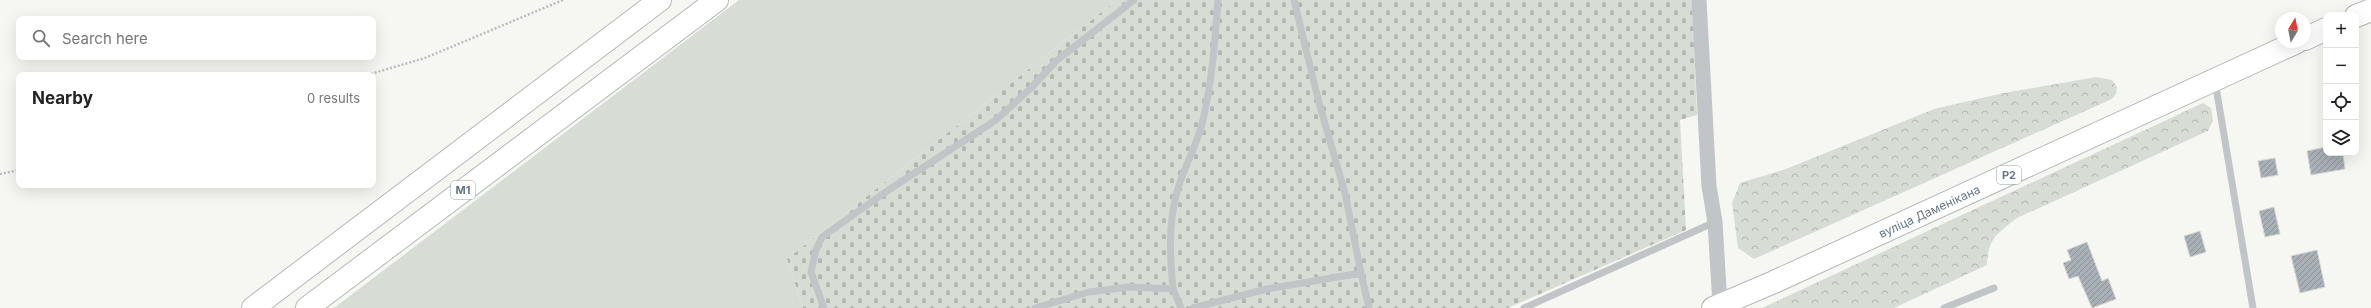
<!DOCTYPE html>
<html lang="en">
<head>
<meta charset="utf-8">
<style>
	:root { --surface:#fff; --page:#f6f6f6; --text:#222; --muted:#767676; --line:#e0e0e0 }
	body { margin:0; font-family:Inter,sans-serif; background:var(--page); color:var(--text) }
	.controls { position:absolute; right:12px; top:12px; display:grid; overflow:hidden; border-radius:8px; box-shadow:0 4px 16px #0002 }
	.controls button { width:36px; height:36px; display:grid; place-items:center; padding:0; border:0; border-bottom:1px solid var(--line); background:var(--surface); color:var(--text); font:20px sans-serif }
	.compass { position:absolute; left:2275px; top:12px; width:36px; height:36px; border-radius:50%; background:var(--surface); box-shadow:0 4px 16px #0002; rotate:10deg }
	.list { margin:0; padding:0; list-style:none }
	h2 { display:flex; justify-content:space-between; align-items:center; height:52px; margin:0; padding:0 16px; font-size:17px }
	h2 small { font-size:13px; font-weight:400; color:var(--muted) }
	.icon { flex:none; width:22px; height:22px; fill:none; stroke:currentColor; stroke-width:2; stroke-linecap:round; stroke-linejoin:round }
	.map { position:relative; flex:none; width:2371px; height:308px; overflow:hidden }
	.search { position:absolute; background:var(--surface); box-shadow:0 4px 16px #0002; left:16px; top:16px; width:360px; height:44px; display:flex; align-items:center; gap:10px; box-sizing:border-box; padding:0 14px; border-radius:8px; color:var(--muted); font-size:15px }
	.panel { position:absolute; background:var(--surface); box-shadow:0 4px 16px #0002; left:16px; top:72px; width:360px; height:116px; border-radius:8px }
	.map>svg:first-child { display:block }
</style>
</head>
<body>
<div class="map">
<svg width="2371" height="308" viewBox="0 0 2371 308">
	<defs>
		<pattern id="forest-crowns" width="20" height="18" patternUnits="userSpaceOnUse"><rect width="20" height="18" fill="#d7ddd4"/><path d="M2 6a3 3 0 1 1 6 0M12 15a3 3 0 1 1 6 0" fill="none" stroke="#b2b8b1"/></pattern>
		<pattern id="cemetery-stones" width="16" height="16" patternUnits="userSpaceOnUse"><rect width="16" height="16" fill="#d7ddd4"/><path d="M2 7V4a2 2 0 0 1 4 0v3zM10 15v-3a2 2 0 0 1 4 0v3z" fill="#b2b8b1"/></pattern>
		<pattern id="building-hatch" width="6" height="6" patternUnits="userSpaceOnUse"><rect width="6" height="6" fill="#a9b0b5"/><path d="M-1 1l2-2M0 6l6-6M5 7l2-2" fill="none" stroke="#8d9499"/></pattern>
	</defs>
	<rect width="100%" height="100%" fill="#f6f6f3"/>
	<path fill="#d7ddd4" d="M 739,0 L 1117,0 L 787,259 L 803,308 L 334,308 Z"/>
	<path fill="url(#forest-crowns)" d="M 2096,77 L 2112,80 L 2117,87 L 2116,94 L 2112,99 L 1754,259 L 1738,248 L 1732,203 L 1740,183 L 1786,169 L 1934,109 L 2004,93 Z
		M 2203,103 L 2211,108 L 2213,120 L 2208,131 L 2017,218 C 1997,234 1988,238 1987,265 L 1894,308 L 1762,308 Z"/>
	<path fill="url(#cemetery-stones)" d="M 1117,0 L 1692,0 L 1697,115 L 1680,120 L 1686,230 L 1508,308 L 803,308 L 787,259 Z"/>
	<path fill="url(#building-hatch)" stroke="#d7d7d5" d="M 2326,147 L 2326,153 L 2343,153 L 2345,169 L 2311,175 L 2307,151 Z
		M 2275,158 L 2278,175 L 2261,178 L 2258,161 Z
		M 2274,207 L 2280,234 L 2265,237 L 2259,211 Z
		M 2200,231 L 2206,252 L 2190,257 L 2184,236 Z
		M 2087,242 L 2102,281 L 2108,278 L 2116,299 L 2092,308 L 2078,276 L 2069,279 L 2063,263 L 2071,260 L 2067,250 Z
		M 2317,250 L 2325,287 L 2300,293 L 2291,256 Z"/>
	<g fill="none" stroke-linecap="round" stroke-linejoin="round">
		<g stroke="#b4b8bc" stroke-width="24">
			<g id="primary">
				<path d="M 2356,16 L 2371,10"/>
				<path d="M 2305,39 L 2326,29"/>
				<path id="s1" d="M 1713,308 L 1774,282 L 2297,42"/>
			</g>
		</g>
		<g stroke="#b6b9bc" stroke-width="24">
			<path id="highway" d="M 253,308 L 660,0
				M 307,308 L 717,0"/>
		</g>
		<path stroke="#bbbdbf" stroke-width="2.5" stroke-dasharray="2 2" stroke-linecap="butt" d="M 367,75 L 425,58 L 563,0
			M 0,174 L 19,170"/>
		<path stroke="#c1c5c8" stroke-width="7" d="M 1294,0 L 1319,103 L 1345,193 L 1361,273
			M 2215,81 L 2253,308
			M 1173,289 C 1170,257 1168,224 1177,192 C 1183,169 1196,147 1202,124 C 1212,83 1215,42 1218,0
			M 824,308 L 811,272 L 816,250 L 822,237 L 887,191 L 996,120 L 1031,88 L 1056,61 L 1134,0
			M 1035,308 L 1089,292 L 1129,287 L 1173,289 L 1181,308
			M 1193,308 L 1267,289 L 1361,273 L 1369,308
			M 1524,308 L 1715,222
			M 1944,308 L 1994,288"/>
		<path stroke="#c1c5c8" stroke-width="15" d="M 1699,0 L 1709,186 L 1715,222 L 1720,305"/>
		<use href="#primary" stroke="#fff" stroke-width="22"/>
		<use href="#highway" stroke="#fff" stroke-width="22"/>
	</g>
	<g text-anchor="middle" dominant-baseline="central" stroke-width="4" stroke-linejoin="round" paint-order="stroke">
		<g fill="#fff" stroke="#949ea8" stroke-width="1">
			<rect x="1997" y="166" width="24" height="18" rx="3"/>
			<rect x="451" y="181" width="24" height="18" rx="3"/>
		</g>
		<g font-size="11" font-weight="bold" fill="#667583">
			<text x="2009" y="175">Р2</text>
			<text x="463" y="190">М1</text>
		</g>
		<g font-size="12" fill="#667583" stroke="#fff">
			<text stroke="none"><textPath href="#s1" startOffset="237">вуліца Даменікана</textPath></text>
		</g>
	</g>
</svg>
<div class="controls">
<button>+</button>
<button>−</button>
<button><svg class="icon" aria-label="locate" viewBox="0 0 24 24"><circle cx="12" cy="12" r="6"/><path d="M12 2v4M12 18v4M2 12h4M18 12h4"/></svg></button>
<button><svg class="icon" aria-label="layers" viewBox="0 0 24 24"><path d="M12 4l9 5-9 5-9-5zM3 14l9 5 9-5"/></svg></button>
</div>
<svg class="compass" viewBox="-18 -18 36 36"><path d="M0-13l5 13h-10z" fill="#e53935"/><path d="M0 13l5-13h-10z" fill="#767676"/></svg>
<div class="search"><svg class="icon" aria-label="search" viewBox="0 0 24 24"><circle cx="10" cy="10" r="6"/><path d="M15 15l6 6"/></svg>Search here</div>
<section class="panel">
<h2>Nearby<small>0 results</small></h2>
<ul class="list">
</ul>
</section>
</div>
</body>
</html>
